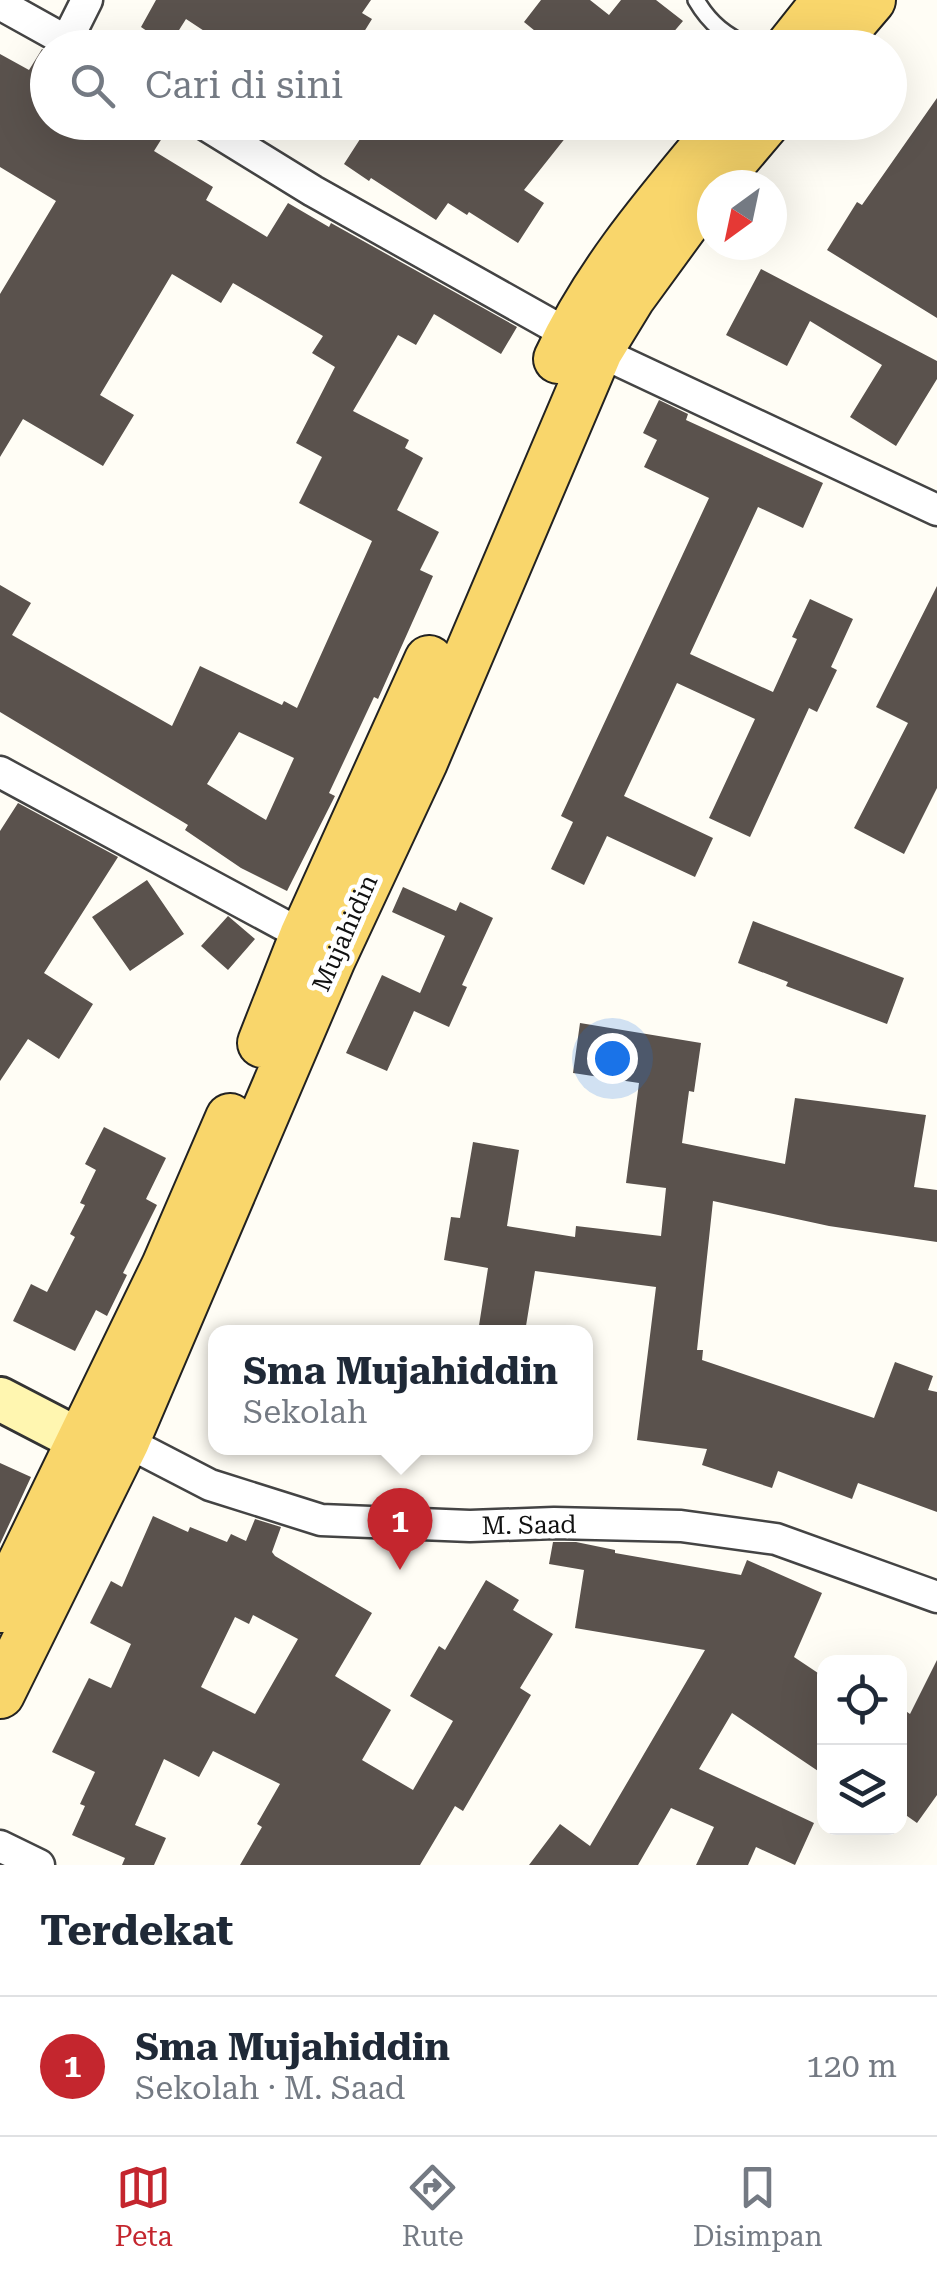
<!DOCTYPE html>
<html lang="id">
<head>
<meta charset="utf-8">
<style>
	:root { --surface:#fff; --page:#f6f6f7; --text:#1f2937; --muted:#747a83; --line:#e0e1e3; --accent:#c4262e }
	body { margin:0; font-family:"Roboto Serif",serif; background:var(--page); color:var(--text) }
	.controls { position:absolute; right:30px; bottom:30px; display:grid; overflow:hidden; border-radius:20px; box-shadow:0 10px 40px #0002 }
	.controls button { width:90px; height:90px; display:grid; place-items:center; padding:0; border:0; border-bottom:2px solid var(--line); background:var(--surface); color:var(--text); font:50px sans-serif }
	.compass { position:absolute; left:697px; top:170px; width:90px; height:90px; border-radius:50%; background:var(--surface); box-shadow:0 10px 40px #0002; rotate:213deg }
	.you { position:absolute; left:612px; top:1058px; width:35px; height:35px; margin:-25px; border:8px solid #fff; border-radius:50%; background:#1a73e8; box-shadow:0 0 0 15px #1a73e833 }
	.badge { display:grid; place-items:center; width:65px; height:65px; border-radius:50%; background:var(--accent); color:#fff; font-size:32px; font-weight:700 }
	.pin { position:absolute; translate:-50% -82px; filter:drop-shadow(0 2px 5px #0008) }
	.pin::after { content:''; position:absolute; top:52px; width:35px; height:30px; background:inherit; clip-path:polygon(0 0,100% 0,50% 100%) }
	.popup { position:absolute; left:208px; top:1325px; width:385px; height:130px; box-sizing:border-box; display:grid; place-content:center; border-radius:20px; background:var(--surface); filter:drop-shadow(0 2px 8px #0005); font-size:32px; white-space:nowrap; color:var(--muted) }
	.popup b { font-size:38px; color:var(--text) }
	.popup::after { content:''; position:absolute; left:50%; top:100%; margin-left:-20px; border:20px solid transparent; border-top-color:var(--surface) }
	.list { margin:0; padding:0; list-style:none }
	h2 { display:flex; justify-content:space-between; align-items:center; height:130px; margin:0; padding:0 40px; font-size:42px }
	h2 small { font-size:32px; font-weight:400; color:var(--muted) }
	.list li { display:grid; grid-template-columns:65px 1fr auto; gap:30px; align-items:center; box-sizing:border-box; height:140px; padding:0 40px; border-top:2px solid var(--line) }
	.list b { display:block; font-size:38px; white-space:nowrap }
	.list p { margin:0; font-size:32px; white-space:nowrap; color:var(--muted) }
	.list em { font-size:32px; font-style:normal; color:var(--muted) }
	.icon { flex:none; width:55px; height:55px; fill:none; stroke:currentColor; stroke-width:2; stroke-linecap:round; stroke-linejoin:round }
	.map { position:relative; flex:none; width:937px; height:1865px; overflow:hidden }
	.search { position:absolute; background:var(--surface); box-shadow:0 10px 40px #0002; left:30px; right:30px; top:30px; height:110px; display:flex; align-items:center; gap:25px; box-sizing:border-box; padding:0 35px; border-radius:55px; color:var(--muted); font-size:38px }
	.sheet { height:270px; background:var(--surface) }
	nav { display:flex; justify-content:space-around; align-items:center; box-sizing:border-box; height:140px; border-top:2px solid var(--line); background:var(--surface); font-size:28px; color:var(--muted) }
	nav a { display:grid; justify-items:center; gap:5px }
	nav .on { color:var(--accent) }
	.map>svg:first-child { display:block }
</style>
</head>
<body>
<div class="map">
<svg width="937" height="1865" viewBox="0 0 937 1865">
	<rect width="100%" height="100%" fill="#fffdf5"/>
	<path fill="#5a524d" fill-rule="evenodd" d="M 156,0 L 371,0 L 362,13 L 372,19 L 354,48 L 230,48 L 186,19 L 169,46 L 141,27 Z
		M 541,0 L 590,0 L 609,15 L 621,0 L 656,0 L 683,21 L 665,42 L 650,30 L 637,48 L 556,48 L 524,22 Z
		M 42,49 L 48,52 L 48,122 L 143,122 L 164,135 L 154,151 L 213,187 L 206,200 L 267,237 L 288,203 L 329,227 L 331,223 L 517,327 L 501,354 L 434,314 L 416,345 L 398,335 L 353,411 L 409,440 L 405,448 L 423,458 L 397,510 L 439,532 L 420,570 L 433,576 L 378,699 L 374,697 L 329,793 L 335,796 L 287,891 L 241,868 L 185,830 L 188,825 L 0,712 L 0,585 L 31,603 L 12,635 L 172,726 L 200,666 L 282,705 L 284,701 L 297,708 L 372,541 L 299,503 L 322,457 L 296,443 L 335,367 L 312,353 L 323,336 L 233,283 L 221,303 L 172,274 L 100,395 L 134,415 L 103,466 L 23,419 L 0,457 L 0,294 L 56,201 L 0,167 L 0,54 L 29,70 ZM 239,732 L 294,758 L 266,820 L 207,784 Z
		M 937,98 L 937,318 L 827,250 L 857,202 L 862,205 Z
		M 371,122 L 578,122 L 524,190 L 544,203 L 518,243 L 469,212 L 467,215 L 448,203 L 436,220 L 371,178 L 369,181 L 344,164 Z
		M 761,269 L 937,361 L 937,379 L 896,446 L 850,417 L 882,365 L 810,321 L 787,366 L 726,335 Z
		M 659,400 L 688,414 L 686,420 L 823,483 L 803,528 L 758,507 L 690,654 L 773,692 L 797,639 L 792,637 L 810,599 L 853,619 L 831,667 L 837,670 L 817,712 L 809,708 L 750,837 L 709,818 L 755,719 L 677,683 L 624,796 L 713,838 L 695,877 L 607,836 L 584,885 L 551,869 L 573,822 L 561,816 L 709,498 L 644,467 L 657,440 L 643,433 Z
		M 937,586 L 937,788 L 904,854 L 854,828 L 908,723 L 876,707 Z
		M 18,803 L 118,857 L 44,973 L 93,1004 L 59,1059 L 28,1039 L 0,1081 L 0,831 Z
		M 147,880 L 184,934 L 130,971 L 92,917 Z
		M 403,887 L 456,911 L 460,902 L 493,918 L 462,985 L 467,987 L 449,1027 L 414,1011 L 387,1071 L 346,1053 L 382,975 L 420,993 L 445,936 L 392,912 Z
		M 228,916 L 255,939 L 228,970 L 201,946 Z
		M 753,921 L 904,978 L 887,1024 L 786,986 L 788,982 L 738,963 Z
		M 580,1023 L 701,1043 L 694,1092 L 689,1091 L 682,1143 L 785,1164 L 795,1098 L 926,1115 L 914,1187 L 937,1190 L 937,1242 L 829,1226 L 713,1201 L 697,1350 L 703,1350 L 702,1360 L 874,1418 L 895,1362 L 933,1376 L 928,1390 L 937,1392 L 937,1512 L 858,1483 L 852,1499 L 778,1471 L 772,1488 L 702,1465 L 707,1449 L 637,1440 L 656,1287 L 535,1271 L 525,1332 L 478,1332 L 488,1268 L 444,1260 L 451,1217 L 460,1218 L 473,1142 L 519,1150 L 507,1226 L 575,1237 L 576,1226 L 661,1236 L 666,1188 L 626,1183 L 639,1083 L 573,1073 Z
		M 104,1127 L 166,1158 L 146,1199 L 157,1205 L 123,1273 L 127,1275 L 107,1316 L 96,1310 L 75,1351 L 13,1321 L 31,1284 L 47,1292 L 75,1237 L 70,1234 L 85,1205 L 80,1203 L 96,1170 L 85,1164 Z
		M 0,1463 L 31,1477 L 0,1544 Z
		M 153,1516 L 188,1532 L 190,1527 L 227,1542 L 231,1534 L 246,1541 L 255,1519 L 281,1527 L 272,1552 L 275,1556 L 372,1613 L 335,1676 L 391,1710 L 362,1760 L 413,1790 L 453,1721 L 410,1696 L 439,1646 L 445,1650 L 486,1580 L 519,1600 L 513,1610 L 553,1634 L 520,1688 L 531,1695 L 463,1811 L 455,1806 L 420,1865 L 240,1865 L 262,1827 L 257,1824 L 280,1784 L 213,1751 L 199,1777 L 164,1759 L 135,1825 L 166,1838 L 154,1865 L 122,1865 L 125,1858 L 72,1835 L 85,1806 L 80,1804 L 95,1772 L 52,1752 L 89,1678 L 111,1688 L 131,1644 L 90,1623 L 111,1581 L 122,1587 ZM 253,1615 L 298,1639 L 255,1714 L 201,1687 L 235,1617 L 249,1624 Z
		M 553,1542 L 576,1542 L 615,1550 L 615,1553 L 741,1575 L 747,1560 L 822,1593 L 794,1657 L 824,1677 L 824,1775 L 732,1713 L 699,1769 L 814,1823 L 795,1865 L 756,1847 L 748,1865 L 696,1865 L 714,1827 L 671,1808 L 638,1865 L 529,1865 L 560,1824 L 590,1846 L 705,1650 L 575,1628 L 584,1570 L 549,1564 Z
		M 937,1660 L 937,1795 L 917,1823 L 900,1811 L 900,1707 L 910,1714 Z"/>
	<g fill="none" stroke-linecap="round" stroke-linejoin="round">
		<g stroke="#444" stroke-width="20">
			<path id="lane" d="M 696,0 C 710,24 726,36 752,48"/>
		</g>
		<g stroke="#444" stroke-width="35">
			<path id="street" d="M 0,4 L 79,48
				M 67,40 L 87,0
				M 201,122 L 313,191 L 598,351 L 937,510
				M 0,772 L 304,936
				M 125,1441 L 210,1485 L 321,1520 L 470,1526 L 554,1523 L 681,1526 L 776,1539 L 937,1597
				M 0,1846 L 39,1865"/>
		</g>
		<g stroke="#333" stroke-width="48">
			<path id="secondary" d="M 0,1399 L 79,1440"/>
		</g>
		<g stroke="#222" stroke-width="52">
			<path id="primary" d="M 789,48 L 827,0
				M 830,48 L 871,0
				M 716,181 L 766,122
				M 558,359 C 599,270 664,197 726,122
				M 262,1043 L 304,936 L 429,660
				M 0,1608 L 166,1266 L 230,1118
				M 0,1694 L 125,1441 L 331,959 L 423,762 L 598,351 L 631,297 L 712,186"/>
		</g>
		<use href="#lane" stroke="#fff" stroke-width="15"/>
		<use href="#street" stroke="#fff" stroke-width="30"/>
		<use href="#secondary" stroke="#fff6b0" stroke-width="42"/>
		<use href="#primary" stroke="#f9d66b" stroke-width="48"/>
	</g>
	<g text-anchor="middle" dominant-baseline="central" stroke-width="10" stroke-linejoin="round" paint-order="stroke">
		<g font-size="25" fill="#111" stroke="#fff">
			<text transform="translate(345 933) rotate(-66)">Mujahidin</text>
			<text transform="translate(529 1525) rotate(-1)">M. Saad</text>
		</g>
	</g>
</svg>
<div class="controls">
<button><svg class="icon" aria-label="locate" viewBox="0 0 24 24"><circle cx="12" cy="12" r="6"/><path d="M12 2v4M12 18v4M2 12h4M18 12h4"/></svg></button>
<button><svg class="icon" aria-label="layers" viewBox="0 0 24 24"><path d="M12 4l9 5-9 5-9-5zM3 14l9 5 9-5"/></svg></button>
</div>
<svg class="compass" viewBox="-18 -18 36 36"><path d="M0-13l5 13h-10z" fill="#e53935"/><path d="M0 13l5-13h-10z" fill="#747a83"/></svg>
<div class="you"></div>
<div class="pin badge" style="left:400px;top:1570px">1</div>
<div class="popup"><b>Sma Mujahiddin</b>Sekolah</div>
<div class="search"><svg class="icon" aria-label="search" viewBox="0 0 24 24"><circle cx="10" cy="10" r="6"/><path d="M15 15l6 6"/></svg>Cari di sini</div>
</div>
<section class="sheet">
<h2>Terdekat<small></small></h2>
<ul class="list">
<li><span class="badge">1</span><div><b>Sma Mujahiddin</b><p>Sekolah · M. Saad</p></div><em>120 m</em></li>
</ul>
</section>
<nav>
<a class="on"><svg class="icon" aria-label="map" viewBox="0 0 24 24"><path d="M3 6l6-2 6 2 6-2v14l-6 2-6-2-6 2zM9 4v14M15 6v14"/></svg>Peta</a>
<a><svg class="icon" aria-label="directions" viewBox="0 0 24 24"><path d="M12 3l9 9-9 9-9-9zM9 14v-3h6M13 9l2 2-2 2"/></svg>Rute</a>
<a><svg class="icon" aria-label="saved" viewBox="0 0 24 24"><path d="M7 4h10v16l-5-4-5 4z"/></svg>Disimpan</a>
</nav>
</body>
</html>
